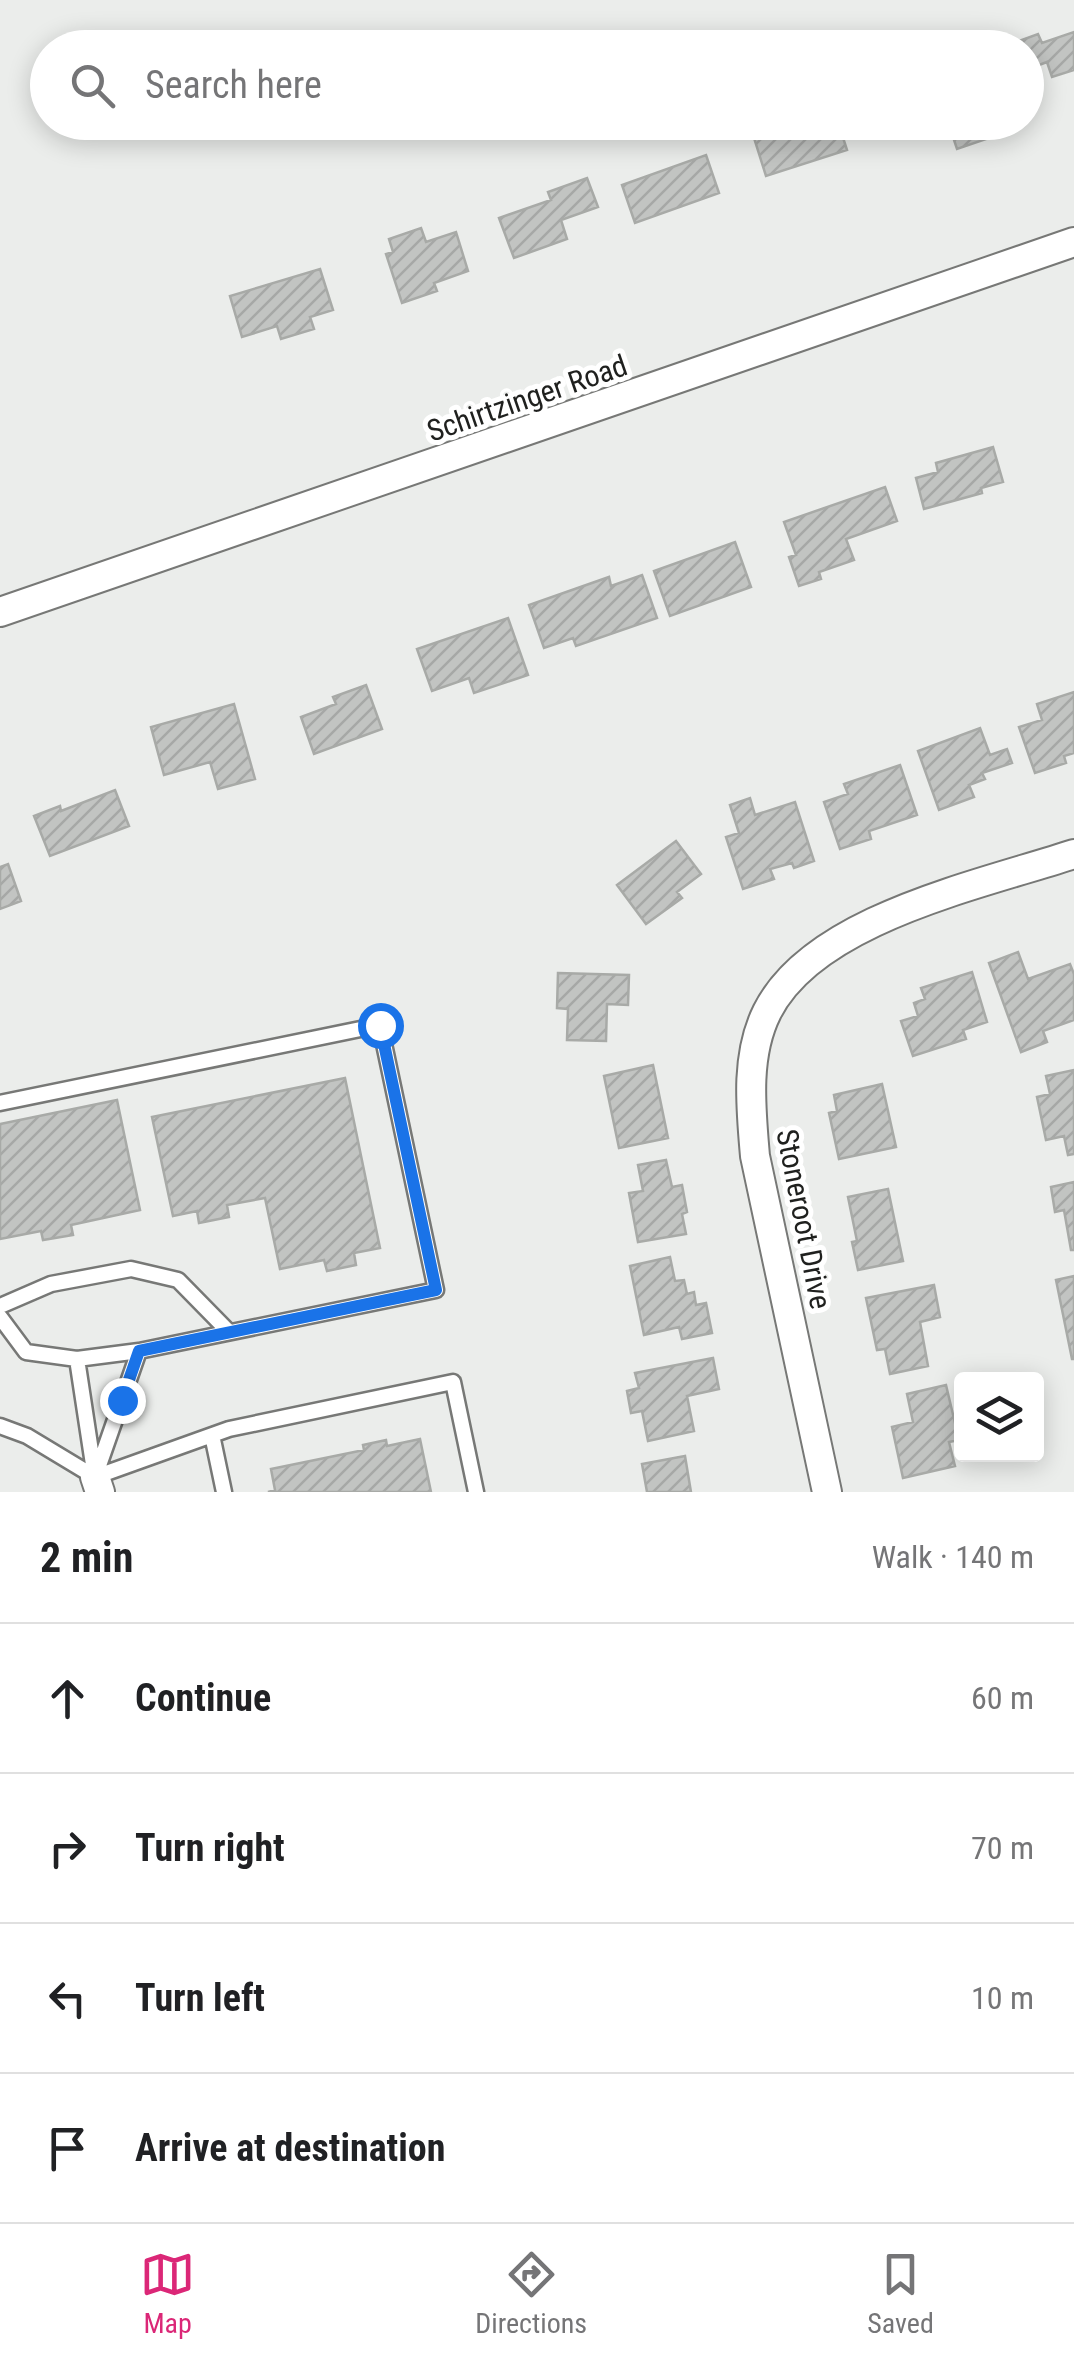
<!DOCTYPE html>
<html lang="en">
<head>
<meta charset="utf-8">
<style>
	:root { --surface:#fff; --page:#f2f2f2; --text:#202124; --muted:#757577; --line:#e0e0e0; --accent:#db2777 }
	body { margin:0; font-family:"Roboto Condensed",sans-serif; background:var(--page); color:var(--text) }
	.controls { position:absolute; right:30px; bottom:30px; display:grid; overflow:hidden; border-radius:10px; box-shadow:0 5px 25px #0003 }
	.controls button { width:90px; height:90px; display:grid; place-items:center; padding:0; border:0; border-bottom:2px solid var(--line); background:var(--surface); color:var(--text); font:50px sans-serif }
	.stop { position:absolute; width:30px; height:30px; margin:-22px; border:8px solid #1a73e8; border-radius:50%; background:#fff }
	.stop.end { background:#1a73e8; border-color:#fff; box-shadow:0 2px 10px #0008 }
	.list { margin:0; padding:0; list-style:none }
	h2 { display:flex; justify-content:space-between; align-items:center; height:130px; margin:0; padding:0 40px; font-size:42px }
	h2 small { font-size:32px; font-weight:400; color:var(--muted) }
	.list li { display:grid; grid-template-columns:65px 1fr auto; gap:30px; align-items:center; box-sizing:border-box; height:150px; padding:0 40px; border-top:2px solid var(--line) }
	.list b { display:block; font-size:38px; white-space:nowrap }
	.list em { font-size:32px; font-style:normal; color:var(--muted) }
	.icon { flex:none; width:55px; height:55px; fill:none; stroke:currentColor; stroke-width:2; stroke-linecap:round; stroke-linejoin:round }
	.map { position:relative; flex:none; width:1074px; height:1492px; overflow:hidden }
	.search { position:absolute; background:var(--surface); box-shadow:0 5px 25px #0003; left:30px; right:30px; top:30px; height:110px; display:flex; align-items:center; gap:25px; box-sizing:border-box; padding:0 35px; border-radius:55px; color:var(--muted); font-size:38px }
	.sheet { height:730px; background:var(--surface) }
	nav { display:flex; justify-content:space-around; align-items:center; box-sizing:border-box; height:140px; border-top:2px solid var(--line); background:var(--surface); font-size:28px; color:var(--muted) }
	nav a { display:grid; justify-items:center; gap:5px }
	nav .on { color:var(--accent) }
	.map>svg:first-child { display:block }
</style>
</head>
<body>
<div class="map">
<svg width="1074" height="1492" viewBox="0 0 1074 1492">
	<defs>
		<pattern id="building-hatch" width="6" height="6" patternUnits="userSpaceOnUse" patternTransform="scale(2.5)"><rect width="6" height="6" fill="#c2c4c2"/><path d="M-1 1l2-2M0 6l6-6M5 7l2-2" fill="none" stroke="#a6a8a6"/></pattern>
	</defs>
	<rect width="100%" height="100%" fill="#ebedeb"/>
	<path fill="url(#building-hatch)" stroke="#a8aaa7" stroke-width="2.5" d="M 1074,32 L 1074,70 L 1052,77 L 1047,62 L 1026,70 L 1026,48 L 1000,48 L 1038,34 L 1042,43 Z
		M 954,36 L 958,48 L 921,48 Z
		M 749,122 L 790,122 L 791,126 L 804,122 L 838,122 L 847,150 L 766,176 Z
		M 948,122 L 983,122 L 989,138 L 957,149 Z
		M 706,155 L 719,193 L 635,223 L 622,185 Z
		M 587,178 L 598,207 L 561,220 L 567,239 L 514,258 L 499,218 L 551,200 L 548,192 Z
		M 421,228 L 426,242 L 456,232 L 468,271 L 434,283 L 437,291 L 402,303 L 386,254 L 393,252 L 389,239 Z
		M 320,269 L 333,310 L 310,317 L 314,329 L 281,339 L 277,326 L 242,337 L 230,296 Z
		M 993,447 L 1003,482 L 981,488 L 982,493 L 924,509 L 916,478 L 938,472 L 936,463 Z
		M 885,487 L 897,521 L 846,539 L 854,560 L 819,572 L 821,579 L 799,586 L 789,557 L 796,555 L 784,522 Z
		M 735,542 L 751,587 L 670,616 L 654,571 Z
		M 642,575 L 657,618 L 576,646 L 573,638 L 544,648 L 529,605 L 609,577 L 611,586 Z
		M 508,618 L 528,675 L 474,693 L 469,678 L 432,691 L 417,649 Z
		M 366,685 L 382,729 L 314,754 L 301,717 L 336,704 L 333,697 Z
		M 1074,692 L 1074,753 L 1064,756 L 1066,763 L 1035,773 L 1019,727 L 1042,720 L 1037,704 Z
		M 234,704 L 255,779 L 218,789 L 210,762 L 164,775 L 151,727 Z
		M 980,728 L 990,755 L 1007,749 L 1012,763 L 982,773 L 985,779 L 969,785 L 974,797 L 939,810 L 918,751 Z
		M 900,765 L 917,815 L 869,831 L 871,839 L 840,849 L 824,802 L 848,794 L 844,784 Z
		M 115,790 L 129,826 L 50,856 L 34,816 L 60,806 L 61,811 Z
		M 750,798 L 755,815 L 795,802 L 814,861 L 794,868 L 792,863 L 770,869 L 774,879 L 743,889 L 726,837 L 739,833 L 730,805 Z
		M 676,841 L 701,874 L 677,892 L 682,898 L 646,924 L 617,885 Z
		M 8,864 L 21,901 L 0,909 L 0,867 Z
		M 1018,952 L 1028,979 L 1070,964 L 1074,974 L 1074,1020 L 1043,1031 L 1047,1042 L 1021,1052 L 989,963 Z
		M 972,972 L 987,1022 L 963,1030 L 966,1039 L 913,1056 L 901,1021 L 918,1016 L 914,1003 L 925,999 L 921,988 Z
		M 558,973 L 629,975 L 628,1005 L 607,1004 L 606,1041 L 567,1040 L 568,1009 L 557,1008 Z
		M 653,1065 L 668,1138 L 619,1148 L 604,1076 Z
		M 1074,1070 L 1074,1154 L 1068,1155 L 1064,1136 L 1046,1140 L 1037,1097 L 1050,1094 L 1046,1076 Z
		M 345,1078 L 380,1248 L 354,1253 L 356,1265 L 327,1271 L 324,1260 L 280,1269 L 265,1198 L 227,1205 L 229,1217 L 199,1223 L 197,1211 L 173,1216 L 152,1117 Z
		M 882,1084 L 896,1147 L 839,1159 L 829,1113 L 837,1111 L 834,1095 Z
		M 117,1100 L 140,1210 L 71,1225 L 73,1235 L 43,1240 L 41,1231 L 0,1239 L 0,1124 Z
		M 666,1160 L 672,1187 L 682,1185 L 687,1212 L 682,1214 L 686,1234 L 638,1242 L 629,1193 L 643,1191 L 638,1165 Z
		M 1074,1182 L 1074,1250 L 1071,1250 L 1064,1210 L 1055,1212 L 1051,1187 Z
		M 888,1189 L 903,1261 L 858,1270 L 852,1242 L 857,1241 L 848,1197 Z
		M 670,1257 L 675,1281 L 684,1280 L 687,1294 L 694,1292 L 696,1305 L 706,1303 L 712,1333 L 682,1339 L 679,1327 L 644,1335 L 630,1266 Z
		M 1074,1276 L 1074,1359 L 1072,1359 L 1056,1280 Z
		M 934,1285 L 940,1317 L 920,1322 L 928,1366 L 890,1374 L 885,1349 L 877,1350 L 866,1298 Z
		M 713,1358 L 719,1389 L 687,1396 L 694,1431 L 648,1441 L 642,1411 L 631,1413 L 627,1391 L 639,1388 L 635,1373 Z
		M 946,1385 L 959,1440 L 949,1442 L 955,1466 L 903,1478 L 892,1427 L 913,1422 L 907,1394 Z
		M 420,1439 L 431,1492 L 268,1492 L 275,1490 L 271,1469 L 364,1450 L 363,1445 L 386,1440 L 387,1446 Z
		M 685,1456 L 691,1492 L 647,1492 L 642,1464 Z"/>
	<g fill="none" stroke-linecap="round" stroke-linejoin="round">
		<g stroke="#777876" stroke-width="19">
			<path id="service" d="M 0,1103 L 380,1025 L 436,1290 L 139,1351 L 95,1477
				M 0,1306 L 51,1284 L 131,1269 L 178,1280 L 229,1332
				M 0,1317 L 26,1352 L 77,1359 L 94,1471
				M 77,1359 L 139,1351
				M 0,1426 L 27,1436 L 95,1477
				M 212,1435 L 224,1492
				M 95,1477 L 229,1429 L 453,1382 L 476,1492"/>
		</g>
		<g stroke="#777876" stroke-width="32">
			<path id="minor" d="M 0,612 L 1074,242
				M 95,1477 L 100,1492
				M 827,1492 L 755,1156 C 751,1109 745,1056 767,1012 C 813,919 980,885 1074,854"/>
		</g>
		<use href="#service" stroke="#fff" stroke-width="14"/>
		<use href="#minor" stroke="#fff" stroke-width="28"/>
	</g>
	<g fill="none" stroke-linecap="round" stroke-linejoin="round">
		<path stroke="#1a73e8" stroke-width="12" d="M 122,1400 L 139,1351 L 436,1290 L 380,1025"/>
	</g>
	<g text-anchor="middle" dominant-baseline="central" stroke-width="10" stroke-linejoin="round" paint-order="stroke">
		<g font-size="30" fill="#1f201e" stroke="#fff">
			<text transform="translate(527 398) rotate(-19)">Schirtzinger Road</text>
			<text transform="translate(804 1219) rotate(79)">Stoneroot Drive</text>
		</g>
	</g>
</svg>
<div class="controls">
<button><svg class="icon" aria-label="layers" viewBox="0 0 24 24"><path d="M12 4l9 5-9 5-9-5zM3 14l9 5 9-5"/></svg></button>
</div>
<div class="stop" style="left:380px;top:1025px"></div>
<div class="stop end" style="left:122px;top:1400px"></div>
<div class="search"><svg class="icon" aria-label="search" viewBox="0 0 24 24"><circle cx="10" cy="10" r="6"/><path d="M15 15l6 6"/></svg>Search here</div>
</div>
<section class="sheet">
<h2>2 min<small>Walk · 140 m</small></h2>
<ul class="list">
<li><svg class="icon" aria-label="ahead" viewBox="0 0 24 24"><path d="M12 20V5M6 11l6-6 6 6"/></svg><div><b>Continue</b></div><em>60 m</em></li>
<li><svg class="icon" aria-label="right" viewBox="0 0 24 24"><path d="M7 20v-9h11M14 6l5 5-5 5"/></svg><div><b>Turn right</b></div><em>70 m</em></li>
<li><svg class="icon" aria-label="left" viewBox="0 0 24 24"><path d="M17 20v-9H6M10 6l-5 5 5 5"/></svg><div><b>Turn left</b></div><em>10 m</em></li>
<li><svg class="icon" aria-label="arrive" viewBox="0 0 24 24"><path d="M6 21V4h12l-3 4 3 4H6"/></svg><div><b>Arrive at destination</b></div></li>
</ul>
</section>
<nav>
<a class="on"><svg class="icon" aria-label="map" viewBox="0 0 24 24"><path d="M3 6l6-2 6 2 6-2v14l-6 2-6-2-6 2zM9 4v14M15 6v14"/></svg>Map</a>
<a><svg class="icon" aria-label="directions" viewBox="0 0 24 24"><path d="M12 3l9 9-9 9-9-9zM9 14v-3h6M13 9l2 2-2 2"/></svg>Directions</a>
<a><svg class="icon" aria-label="saved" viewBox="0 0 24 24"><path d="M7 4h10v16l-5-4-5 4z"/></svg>Saved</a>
</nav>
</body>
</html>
